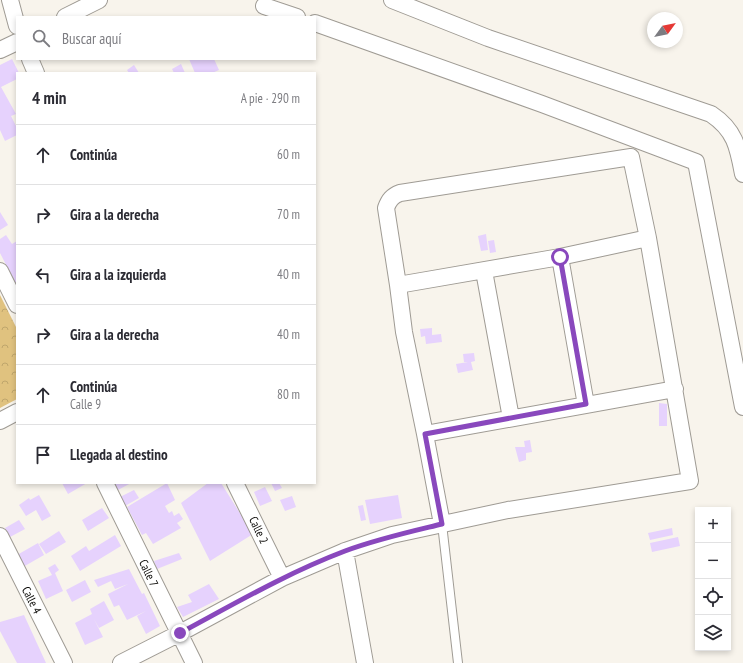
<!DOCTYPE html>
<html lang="es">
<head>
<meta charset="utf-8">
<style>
	:root { --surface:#fff; --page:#f2f2f3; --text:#2b2b33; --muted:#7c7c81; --line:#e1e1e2 }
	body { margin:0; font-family:"PT Sans Narrow",sans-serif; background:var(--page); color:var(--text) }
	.controls { position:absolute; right:12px; bottom:12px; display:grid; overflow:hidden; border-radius:0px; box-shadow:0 2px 6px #0003 }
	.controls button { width:36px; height:36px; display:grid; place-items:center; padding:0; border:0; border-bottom:1px solid var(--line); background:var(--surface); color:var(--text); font:20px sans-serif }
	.compass { position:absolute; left:647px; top:12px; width:36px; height:36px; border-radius:50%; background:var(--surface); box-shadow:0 2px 6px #0003; rotate:57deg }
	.stop { position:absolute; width:12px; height:12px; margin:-9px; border:3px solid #8948bd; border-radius:50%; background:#fff }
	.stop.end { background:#8948bd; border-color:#fff; box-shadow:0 1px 4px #0008 }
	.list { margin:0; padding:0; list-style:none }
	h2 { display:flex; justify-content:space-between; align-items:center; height:52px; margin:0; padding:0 16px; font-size:17px }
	h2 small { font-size:13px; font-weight:400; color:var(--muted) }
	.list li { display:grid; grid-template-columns:26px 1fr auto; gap:12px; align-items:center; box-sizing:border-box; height:60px; padding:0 16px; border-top:1px solid var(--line) }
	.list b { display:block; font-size:15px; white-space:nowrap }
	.list p { margin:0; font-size:13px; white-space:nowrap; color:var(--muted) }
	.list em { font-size:13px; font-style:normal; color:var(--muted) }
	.icon { flex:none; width:22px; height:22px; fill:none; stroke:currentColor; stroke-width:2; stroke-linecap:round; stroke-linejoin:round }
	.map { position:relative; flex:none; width:743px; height:663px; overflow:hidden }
	.search { position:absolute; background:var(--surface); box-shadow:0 2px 6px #0003; left:16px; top:16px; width:300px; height:44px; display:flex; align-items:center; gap:10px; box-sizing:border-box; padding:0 14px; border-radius:0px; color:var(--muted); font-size:15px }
	.panel { position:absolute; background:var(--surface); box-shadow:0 2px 6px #0003; left:16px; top:72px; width:300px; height:412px; border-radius:0px }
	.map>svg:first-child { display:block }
</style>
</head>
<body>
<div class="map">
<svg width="743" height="663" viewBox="0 0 743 663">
	<defs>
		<pattern id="park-crowns" width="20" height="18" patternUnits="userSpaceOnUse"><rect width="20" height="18" fill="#e0c27f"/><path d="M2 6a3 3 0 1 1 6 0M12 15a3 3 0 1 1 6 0" fill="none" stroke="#bfa66c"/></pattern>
	</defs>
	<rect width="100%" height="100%" fill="#f8f4ec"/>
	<path fill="url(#park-crowns)" d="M 0,295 L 17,329 L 17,399 L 0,408 Z"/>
	<path fill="#e6d2fd" d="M 12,59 L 19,73 L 17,73 L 17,79 L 1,87 L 16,114 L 11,116 L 17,128 L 17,135 L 5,141 L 0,130 L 0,65 Z
		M 189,59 L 214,59 L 219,70 L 212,73 L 195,73 Z
		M 181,64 L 185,73 L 174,73 L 172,69 Z
		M 134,65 L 139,73 L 129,73 L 127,70 Z
		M 0,212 L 8,225 L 0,230 Z
		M 486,234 L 488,250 L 481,251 L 478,236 Z
		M 6,235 L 12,244 L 17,241 L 17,286 L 0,253 L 0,239 Z
		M 494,240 L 496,252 L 490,253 L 488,241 Z
		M 432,328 L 432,335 L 441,334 L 442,342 L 426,344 L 425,336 L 421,337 L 420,329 Z
		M 474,353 L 475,361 L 471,362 L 473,370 L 458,373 L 456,364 L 468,362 L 464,362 L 463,354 Z
		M 659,403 L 667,404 L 667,426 L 659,426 Z
		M 530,440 L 532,452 L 526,453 L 526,460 L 519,462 L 515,447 L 525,447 L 524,441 Z
		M 62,483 L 87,483 L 68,494 Z
		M 114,483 L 131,483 L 118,490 Z
		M 167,483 L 175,500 L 165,506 L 169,513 L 172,511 L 174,516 L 179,513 L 183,519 L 177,523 L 181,528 L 153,544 L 146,533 L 142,535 L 127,507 Z
		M 208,483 L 221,483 L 253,534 L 210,561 L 181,503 Z
		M 271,483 L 279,483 L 282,488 L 275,491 Z
		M 265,487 L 272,501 L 260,506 L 254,492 Z
		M 134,490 L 139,498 L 125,506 L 120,497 Z
		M 39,495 L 51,516 L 42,521 L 36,510 L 26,516 L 19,505 L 29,498 L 30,500 Z
		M 398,495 L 402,518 L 370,524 L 365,500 Z
		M 292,496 L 296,507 L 285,511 L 280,500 Z
		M 363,505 L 366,520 L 361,521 L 358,506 Z
		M 102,508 L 109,518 L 88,531 L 82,520 Z
		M 19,520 L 25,529 L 10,537 L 5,528 Z
		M 672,528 L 673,535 L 650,540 L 648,533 Z
		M 59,531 L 66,542 L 46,554 L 39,544 Z
		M 115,535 L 121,546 L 80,571 L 71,556 L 86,546 L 89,551 Z
		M 678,537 L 680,546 L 652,552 L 650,543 Z
		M 38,543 L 44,555 L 23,567 L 17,555 Z
		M 179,553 L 182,559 L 157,569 L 154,561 Z
		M 55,564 L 59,570 L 55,573 L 63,591 L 46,599 L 38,581 L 52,575 L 48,568 Z
		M 129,569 L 142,594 L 144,593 L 160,626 L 146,634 L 137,616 L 146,611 L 127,620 L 119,605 L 114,607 L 108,594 L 128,584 L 115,589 L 111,581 L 98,587 L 94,580 Z
		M 85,580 L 91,592 L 72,602 L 66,590 Z
		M 209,584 L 219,599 L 183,617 L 177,607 L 192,602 L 188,595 Z
		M 104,601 L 114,620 L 99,628 L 94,619 L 103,637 L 85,645 L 75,623 L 92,614 L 90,609 Z
		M 24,615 L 46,663 L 17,663 L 0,631 L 0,622 Z"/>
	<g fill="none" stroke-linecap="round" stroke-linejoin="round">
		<g stroke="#9f9b94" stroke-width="10">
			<path id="service" d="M 442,524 L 458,663"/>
		</g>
		<g stroke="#9f9b94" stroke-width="18">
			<path id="minor" d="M 10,0 L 17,26
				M 392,0 L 488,38 L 711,114 C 735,130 738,147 743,174
				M 264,6 L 297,17
				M 65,17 L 99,0
				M 315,23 L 542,104 L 696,162 L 743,407
				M 0,50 L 17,42
				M 30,59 L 36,73
				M 560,257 L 586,405
				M 0,271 L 17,305
				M 484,271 L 511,418
				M 398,285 L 560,257 L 648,238
				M 0,421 L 17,412
				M 425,434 L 675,389
				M 105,483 L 194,663
				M 235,483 L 282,578
				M 0,536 L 64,663
				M 345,551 L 365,663
				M 121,663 L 180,633 L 282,578 L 345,551 L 392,535 L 508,510 L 690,481 L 648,238 L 631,157 L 400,193 C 392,196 389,200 386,208 L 398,285 L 404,332 L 425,434 L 442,524"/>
		</g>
		<use href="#service" stroke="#fff" stroke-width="8"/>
		<use href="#minor" stroke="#fff" stroke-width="16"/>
	</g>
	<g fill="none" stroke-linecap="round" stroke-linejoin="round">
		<path stroke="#8948bd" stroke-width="5" d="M 180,633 C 234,604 287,573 345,551 C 377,539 409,532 442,524 L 425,434 L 586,404 L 560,257"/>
	</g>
	<g text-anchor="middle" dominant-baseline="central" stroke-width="3" stroke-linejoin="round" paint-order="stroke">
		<g font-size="12" fill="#0e0d0a" stroke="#fff">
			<text transform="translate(259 530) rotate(64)">Calle 2</text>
			<text transform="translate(149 573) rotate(64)">Calle 7</text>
			<text transform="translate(32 600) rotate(63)">Calle 4</text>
		</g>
	</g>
</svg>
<div class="controls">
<button>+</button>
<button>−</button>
<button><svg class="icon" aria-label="locate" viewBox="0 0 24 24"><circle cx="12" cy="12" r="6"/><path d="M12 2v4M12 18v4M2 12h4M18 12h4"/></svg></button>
<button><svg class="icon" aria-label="layers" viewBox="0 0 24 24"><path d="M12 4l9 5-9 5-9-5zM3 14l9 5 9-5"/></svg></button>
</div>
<svg class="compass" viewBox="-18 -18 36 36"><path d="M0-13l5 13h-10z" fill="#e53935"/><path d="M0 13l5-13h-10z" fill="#7c7c81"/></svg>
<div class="stop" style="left:560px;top:257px"></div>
<div class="stop end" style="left:180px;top:633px"></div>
<div class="search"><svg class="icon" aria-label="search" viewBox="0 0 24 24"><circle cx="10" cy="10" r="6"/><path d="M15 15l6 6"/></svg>Buscar aquí</div>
<section class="panel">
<h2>4 min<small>A pie · 290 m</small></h2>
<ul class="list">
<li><svg class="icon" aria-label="ahead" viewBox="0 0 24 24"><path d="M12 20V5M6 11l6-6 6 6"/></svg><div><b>Continúa</b></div><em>60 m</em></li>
<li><svg class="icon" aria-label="right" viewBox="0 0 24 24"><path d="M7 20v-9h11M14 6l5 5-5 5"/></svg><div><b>Gira a la derecha</b></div><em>70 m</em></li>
<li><svg class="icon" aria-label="left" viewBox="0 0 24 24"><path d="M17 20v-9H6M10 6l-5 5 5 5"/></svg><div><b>Gira a la izquierda</b></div><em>40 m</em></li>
<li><svg class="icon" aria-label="right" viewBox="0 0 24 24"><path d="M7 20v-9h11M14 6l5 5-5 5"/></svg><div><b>Gira a la derecha</b></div><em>40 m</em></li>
<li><svg class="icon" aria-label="ahead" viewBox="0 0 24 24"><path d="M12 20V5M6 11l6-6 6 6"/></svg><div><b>Continúa</b><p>Calle 9</p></div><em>80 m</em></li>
<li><svg class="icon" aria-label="arrive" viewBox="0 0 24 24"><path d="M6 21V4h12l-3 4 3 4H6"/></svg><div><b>Llegada al destino</b></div></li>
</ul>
</section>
</div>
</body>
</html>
